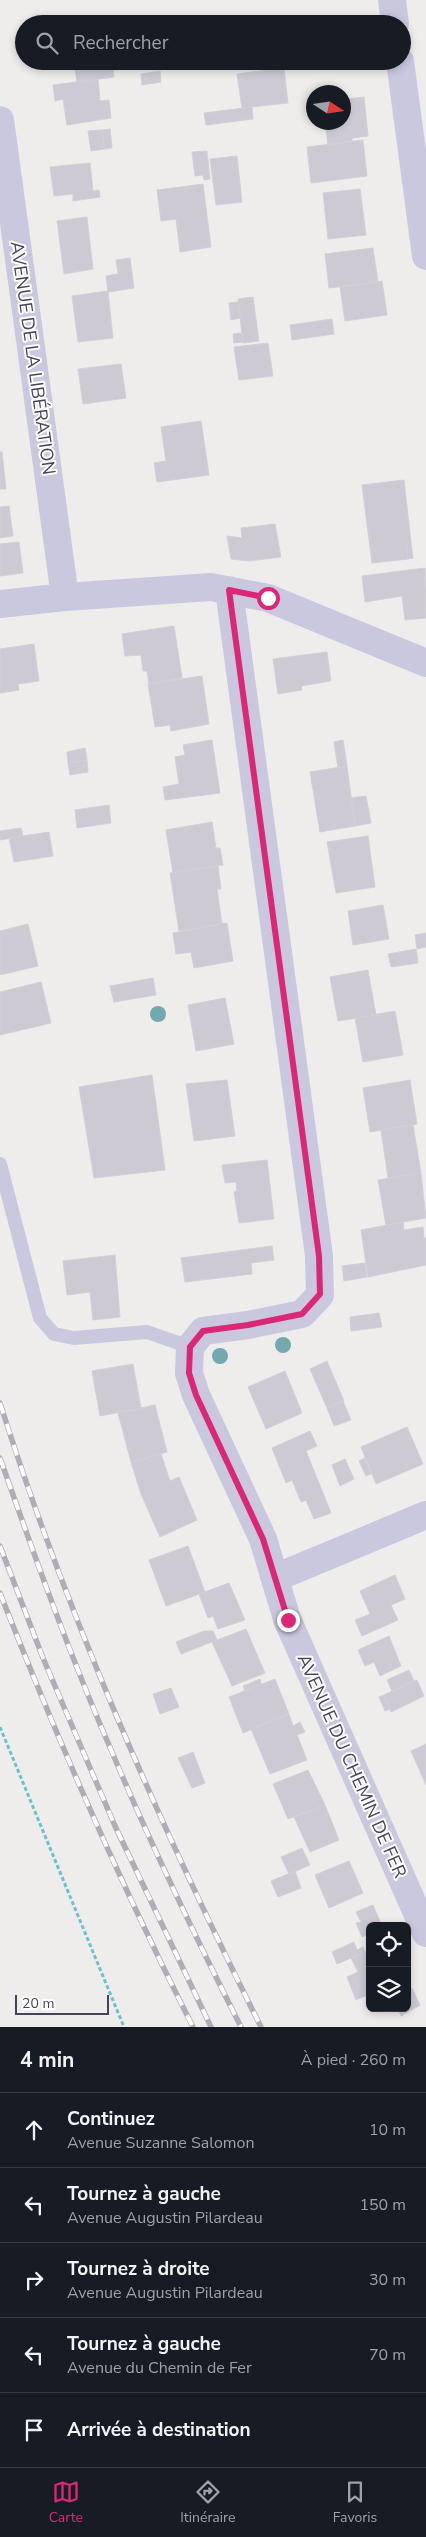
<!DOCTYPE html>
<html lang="fr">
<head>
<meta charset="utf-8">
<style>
	:root { --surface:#171b24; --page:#20242c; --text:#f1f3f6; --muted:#9ea1a6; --line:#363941; --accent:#db2777 }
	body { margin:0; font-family:"Nunito Sans",sans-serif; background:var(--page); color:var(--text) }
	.controls { position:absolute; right:15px; bottom:15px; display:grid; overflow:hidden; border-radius:8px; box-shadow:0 2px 8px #0003 }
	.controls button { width:45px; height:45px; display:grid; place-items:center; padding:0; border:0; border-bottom:1px solid var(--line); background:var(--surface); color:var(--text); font:25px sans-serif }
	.compass { position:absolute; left:306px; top:85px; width:45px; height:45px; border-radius:50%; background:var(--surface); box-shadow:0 2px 8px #0003; rotate:102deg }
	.scale { position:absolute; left:15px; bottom:12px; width:94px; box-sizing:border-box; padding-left:5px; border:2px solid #45425a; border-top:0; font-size:14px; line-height:18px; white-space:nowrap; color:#45425a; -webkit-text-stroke:4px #fff; paint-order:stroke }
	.stop { position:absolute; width:15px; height:15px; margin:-11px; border:4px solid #db2777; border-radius:50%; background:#fff }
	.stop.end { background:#db2777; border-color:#fff; box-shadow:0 1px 5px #0008 }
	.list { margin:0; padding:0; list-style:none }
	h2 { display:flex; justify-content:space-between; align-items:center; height:65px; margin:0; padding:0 20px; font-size:21px }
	h2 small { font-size:16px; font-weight:400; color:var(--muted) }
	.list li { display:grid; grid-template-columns:32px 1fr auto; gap:15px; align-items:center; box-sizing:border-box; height:75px; padding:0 20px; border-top:1px solid var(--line) }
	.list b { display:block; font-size:19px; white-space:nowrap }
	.list p { margin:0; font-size:16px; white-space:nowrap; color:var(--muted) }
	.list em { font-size:16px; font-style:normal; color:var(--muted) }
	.icon { flex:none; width:28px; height:28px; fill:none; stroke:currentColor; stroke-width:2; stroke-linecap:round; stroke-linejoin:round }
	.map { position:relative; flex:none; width:426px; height:2027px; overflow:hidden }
	.search { position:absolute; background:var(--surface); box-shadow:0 2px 8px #0003; left:15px; right:15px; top:15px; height:55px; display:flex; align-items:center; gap:12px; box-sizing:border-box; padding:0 18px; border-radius:28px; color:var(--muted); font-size:19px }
	.sheet { height:440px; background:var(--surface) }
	nav { display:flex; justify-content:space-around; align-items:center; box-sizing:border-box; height:70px; border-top:1px solid var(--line); background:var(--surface); font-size:14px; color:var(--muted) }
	nav a { display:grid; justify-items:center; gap:2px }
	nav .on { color:var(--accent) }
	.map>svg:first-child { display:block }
</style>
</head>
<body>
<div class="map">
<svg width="426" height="2027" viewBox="0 0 426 2027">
	<rect width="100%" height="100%" fill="#efedeb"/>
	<path fill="#cecad4" stroke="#d2cfd8" d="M 339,16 L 340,24 L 298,24 L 298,21 Z
		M 69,61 L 112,61 L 114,77 L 77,82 L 75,68 L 70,69 Z
		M 284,68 L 288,103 L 242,108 L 237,74 Z
		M 160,71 L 161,82 L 142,85 L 141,74 Z
		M 98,79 L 100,101 L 109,100 L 111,118 L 67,125 L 63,99 L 55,101 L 53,85 Z
		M 347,95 L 347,99 L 364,97 L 368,136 L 352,138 L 352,142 L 328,145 L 325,122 L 344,122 L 344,96 Z
		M 252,107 L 253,119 L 206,125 L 204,113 Z
		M 110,129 L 112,148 L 105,149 L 102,130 Z
		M 102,130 L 105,149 L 91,151 L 88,131 Z
		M 363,140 L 367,176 L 311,183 L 307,147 Z
		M 207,151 L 210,179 L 204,180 L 203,175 L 195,176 L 192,152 Z
		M 237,156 L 242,202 L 216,205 L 210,159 Z
		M 90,163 L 93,191 L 99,190 L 100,197 L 73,201 L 73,194 L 54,196 L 50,167 Z
		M 203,184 L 211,247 L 180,252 L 176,219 L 161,221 L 157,190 Z
		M 360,189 L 366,235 L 328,239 L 323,193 Z
		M 87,217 L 93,269 L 64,274 L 57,221 Z
		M 373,248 L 378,282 L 329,288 L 325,254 Z
		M 130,258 L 134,288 L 108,292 L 106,276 L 118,274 L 116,260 Z
		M 382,281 L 387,315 L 345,321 L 340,287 Z
		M 108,291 L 113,338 L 78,342 L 72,296 Z
		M 253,297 L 259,341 L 243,343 L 238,299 Z
		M 238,302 L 240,318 L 231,320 L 229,303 Z
		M 332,319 L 334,334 L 292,340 L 290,325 Z
		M 242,333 L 243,342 L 234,343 L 233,334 Z
		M 268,343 L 273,376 L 239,380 L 234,347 Z
		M 121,364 L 126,398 L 83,404 L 78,369 Z
		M 201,421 L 209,475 L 157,482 L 154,463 L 166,461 L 161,427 Z
		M 0,452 L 2,452 L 6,489 L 0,489 Z
		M 404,480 L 411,542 L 406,543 L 408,559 L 372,563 L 362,485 Z
		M 9,506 L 13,536 L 0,538 L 0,507 Z
		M 275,524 L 281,557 L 249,561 L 231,559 L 227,536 L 242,538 L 241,528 Z
		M 19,542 L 23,573 L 0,576 L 0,544 Z
		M 411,542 L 413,558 L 408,559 L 406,543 Z
		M 425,568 L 426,618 L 405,620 L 402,596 L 365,602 L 362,576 Z
		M 174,626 L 182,678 L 149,684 L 147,671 L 143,671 L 141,655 L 125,656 L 122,634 Z
		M 34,644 L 39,681 L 18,684 L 19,690 L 0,693 L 0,649 Z
		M 327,652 L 331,681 L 301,686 L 302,690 L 278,694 L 273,659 Z
		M 202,676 L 209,724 L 171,731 L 170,725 L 155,727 L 148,684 Z
		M 212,740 L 220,793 L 165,800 L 163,787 L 179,784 L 175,757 L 185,755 L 183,745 Z
		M 343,740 L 347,766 L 338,768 L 334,742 Z
		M 85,748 L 87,760 L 68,763 L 67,752 Z
		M 87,760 L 88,772 L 70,775 L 68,763 Z
		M 347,766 L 355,826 L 320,832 L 310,772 Z
		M 366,796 L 371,823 L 355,826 L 351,798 Z
		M 109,805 L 111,823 L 77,828 L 75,810 Z
		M 212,822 L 216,848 L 220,848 L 223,865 L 173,873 L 166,830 Z
		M 21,828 L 23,836 L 0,840 L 0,831 Z
		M 49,832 L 53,856 L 14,862 L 9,838 Z
		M 368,836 L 375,887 L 336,893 L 327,842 Z
		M 218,866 L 221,889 L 217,889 L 222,924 L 179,931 L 170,873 Z
		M 383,905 L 389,939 L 353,945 L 348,911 Z
		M 227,923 L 233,961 L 194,968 L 191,952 L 176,954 L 173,933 Z
		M 28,924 L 38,966 L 0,975 L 0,931 Z
		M 426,933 L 426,947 L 417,949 L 415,935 Z
		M 416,949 L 418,963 L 391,967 L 388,954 Z
		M 368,970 L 376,1015 L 338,1021 L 330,977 Z
		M 153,978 L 156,995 L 114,1002 L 110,986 Z
		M 41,982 L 51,1023 L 0,1035 L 0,992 Z
		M 225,998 L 234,1044 L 196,1051 L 188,1005 Z
		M 395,1011 L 403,1055 L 363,1062 L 355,1018 Z
		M 152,1075 L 165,1170 L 94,1178 L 79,1087 Z
		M 227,1080 L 235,1136 L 194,1141 L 186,1084 Z
		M 410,1080 L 417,1124 L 370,1132 L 363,1088 Z
		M 413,1125 L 421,1173 L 388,1178 L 381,1130 Z
		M 267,1160 L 274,1219 L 239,1223 L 234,1192 L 237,1191 L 236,1182 L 225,1183 L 222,1165 Z
		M 421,1173 L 426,1218 L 386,1225 L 378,1180 Z
		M 403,1222 L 404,1230 L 423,1227 L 424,1238 L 426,1238 L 426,1265 L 368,1277 L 361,1230 Z
		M 272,1246 L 274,1260 L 251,1263 L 252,1274 L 185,1282 L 181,1258 Z
		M 115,1255 L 120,1317 L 93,1320 L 90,1292 L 67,1295 L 63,1261 Z
		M 365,1263 L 367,1277 L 344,1281 L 342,1266 Z
		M 379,1313 L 382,1327 L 351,1331 L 350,1317 Z
		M 327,1361 L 344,1401 L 327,1408 L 310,1369 Z
		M 133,1364 L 141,1408 L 100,1416 L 92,1371 Z
		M 285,1371 L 302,1413 L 266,1429 L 248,1387 Z
		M 343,1401 L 351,1420 L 334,1426 L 327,1408 Z
		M 155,1405 L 167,1452 L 131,1462 L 118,1413 Z
		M 407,1427 L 423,1464 L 376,1484 L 361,1447 Z
		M 310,1431 L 317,1446 L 306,1451 L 331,1513 L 314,1519 L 306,1500 L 301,1502 L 292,1480 L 286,1483 L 272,1448 Z
		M 161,1454 L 170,1481 L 179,1477 L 197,1520 L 160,1537 L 141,1494 L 131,1462 Z
		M 365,1458 L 371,1474 L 366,1476 L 359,1461 Z
		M 345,1459 L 354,1479 L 340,1486 L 332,1465 Z
		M 188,1546 L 205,1592 L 166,1606 L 149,1560 Z
		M 395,1575 L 405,1599 L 391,1605 L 398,1620 L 362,1636 L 355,1620 L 370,1614 L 360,1591 Z
		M 229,1583 L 245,1620 L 218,1629 L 213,1616 L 208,1618 L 199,1594 Z
		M 246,1629 L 265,1673 L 232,1686 L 212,1642 Z
		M 204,1631 L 213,1631 L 217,1640 L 181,1654 L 176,1642 Z
		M 389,1636 L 401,1666 L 380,1676 L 374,1662 L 365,1666 L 358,1650 Z
		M 409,1670 L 414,1681 L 392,1691 L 387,1680 Z
		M 260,1679 L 261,1684 L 245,1691 L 243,1686 Z
		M 275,1679 L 289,1714 L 243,1733 L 229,1697 Z
		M 417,1680 L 424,1696 L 391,1712 L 384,1695 Z
		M 171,1688 L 179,1707 L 160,1714 L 153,1694 Z
		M 384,1695 L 390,1709 L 385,1711 L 379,1697 Z
		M 289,1714 L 293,1726 L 300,1722 L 305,1732 L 297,1735 L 307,1760 L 270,1774 L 251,1729 Z
		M 426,1744 L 426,1785 L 411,1751 Z
		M 193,1752 L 205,1783 L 192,1788 L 178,1758 Z
		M 308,1770 L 325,1805 L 288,1819 L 273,1784 Z
		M 325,1805 L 339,1840 L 310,1852 L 294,1817 Z
		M 302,1848 L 310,1865 L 289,1874 L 281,1857 Z
		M 349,1861 L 363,1893 L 329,1908 L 315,1875 Z
		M 295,1871 L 301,1888 L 278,1897 L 271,1881 Z
		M 373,1905 L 382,1926 L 370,1926 L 370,1943 L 366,1935 L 362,1937 L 356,1923 L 361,1922 L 356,1912 Z
		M 354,1942 L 357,1950 L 363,1947 L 365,1952 L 337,1964 L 332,1952 Z
		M 370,1950 L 370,1994 L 356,2000 L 347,1977 L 358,1972 L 351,1958 Z
		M 412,1988 L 420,2005 L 401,2016 L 398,2008 L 407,2008 L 407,1991 Z"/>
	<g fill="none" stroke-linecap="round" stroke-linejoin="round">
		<path stroke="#6ac1d2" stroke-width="3" stroke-dasharray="4 2.5" stroke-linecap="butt" d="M 0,1727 L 124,2027"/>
		<path stroke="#cac8de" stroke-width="14" d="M 0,1164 L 40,1318 L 54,1334 L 74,1338 L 147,1332 L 190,1347"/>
		<path stroke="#cac8de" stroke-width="28" d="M 392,0 L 395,24
			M 400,61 L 426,256
			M 0,120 L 65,597
			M 229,590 L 319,1256 L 320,1295 L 302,1314 L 248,1325 L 203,1331 L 190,1347 L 189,1373 L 196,1395 L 263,1539 L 287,1619 L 426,1933
			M 0,604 L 65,597 L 211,587 L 268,598 L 426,663
			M 275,1578 L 426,1515"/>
		<g stroke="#b0adb7" stroke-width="5.5">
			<path id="rail" d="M 0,1403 C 68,1618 160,1825 261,2027
				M 0,1458 C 35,1557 70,1656 112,1752 C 151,1845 195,1936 241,2027
				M 0,1546 L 43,1658 L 115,1826 L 211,2027
				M 0,1593 C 58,1741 121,1885 193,2027"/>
		</g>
		<use href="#rail" stroke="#fff" stroke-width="4" stroke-dasharray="11" stroke-linecap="butt"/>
	</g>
	<g fill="#74a8b0">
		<circle cx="158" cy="1014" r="8"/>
		<circle cx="283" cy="1345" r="8"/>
		<circle cx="220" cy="1356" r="8"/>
	</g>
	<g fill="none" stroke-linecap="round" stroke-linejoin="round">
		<path stroke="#db2777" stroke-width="6" d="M 268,598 L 229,590 L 319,1256 L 320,1294 L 302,1314 L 248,1325 L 203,1331 L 190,1347 L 189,1373 L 196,1395 L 263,1539 L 288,1620"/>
	</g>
	<g text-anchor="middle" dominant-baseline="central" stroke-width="4" stroke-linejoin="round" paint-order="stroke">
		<g font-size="18" fill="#45425a" stroke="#fff">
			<text transform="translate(33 358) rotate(82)">AVENUE DE LA LIBÉRATION</text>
			<text transform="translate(352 1766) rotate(66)">AVENUE DU CHEMIN DE FER</text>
		</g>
	</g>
</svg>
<div class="controls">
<button><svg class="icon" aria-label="locate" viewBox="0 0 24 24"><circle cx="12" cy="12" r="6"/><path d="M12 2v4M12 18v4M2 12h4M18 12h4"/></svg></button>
<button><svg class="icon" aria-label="layers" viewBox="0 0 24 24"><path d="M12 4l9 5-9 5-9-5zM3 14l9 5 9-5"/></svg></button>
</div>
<svg class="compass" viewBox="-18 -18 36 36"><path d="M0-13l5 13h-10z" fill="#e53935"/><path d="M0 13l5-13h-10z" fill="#9ea1a6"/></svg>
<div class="scale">20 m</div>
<div class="stop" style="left:268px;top:598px"></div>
<div class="stop end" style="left:288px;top:1620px"></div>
<div class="search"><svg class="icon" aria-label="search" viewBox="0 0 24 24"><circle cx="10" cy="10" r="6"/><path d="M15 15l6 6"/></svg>Rechercher</div>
</div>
<section class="sheet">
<h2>4 min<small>À pied · 260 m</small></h2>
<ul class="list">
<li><svg class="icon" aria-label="ahead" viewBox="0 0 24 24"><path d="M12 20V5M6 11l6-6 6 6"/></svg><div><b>Continuez</b><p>Avenue Suzanne Salomon</p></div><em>10 m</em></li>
<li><svg class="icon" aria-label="left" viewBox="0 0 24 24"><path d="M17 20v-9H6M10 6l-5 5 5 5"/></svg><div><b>Tournez à gauche</b><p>Avenue Augustin Pilardeau</p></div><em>150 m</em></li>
<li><svg class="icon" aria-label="right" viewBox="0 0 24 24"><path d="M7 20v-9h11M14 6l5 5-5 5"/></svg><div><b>Tournez à droite</b><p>Avenue Augustin Pilardeau</p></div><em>30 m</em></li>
<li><svg class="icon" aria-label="left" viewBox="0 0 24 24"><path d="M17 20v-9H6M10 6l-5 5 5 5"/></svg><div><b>Tournez à gauche</b><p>Avenue du Chemin de Fer</p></div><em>70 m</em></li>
<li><svg class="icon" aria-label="arrive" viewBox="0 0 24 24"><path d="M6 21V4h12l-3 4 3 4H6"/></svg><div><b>Arrivée à destination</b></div></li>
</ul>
</section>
<nav>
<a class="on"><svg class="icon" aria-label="map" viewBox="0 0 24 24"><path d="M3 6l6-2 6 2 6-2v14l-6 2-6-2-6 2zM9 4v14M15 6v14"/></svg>Carte</a>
<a><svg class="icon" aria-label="directions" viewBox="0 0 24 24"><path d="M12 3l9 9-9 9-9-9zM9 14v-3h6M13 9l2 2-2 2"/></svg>Itinéraire</a>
<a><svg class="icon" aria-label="saved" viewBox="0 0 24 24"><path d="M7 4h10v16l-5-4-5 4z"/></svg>Favoris</a>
</nav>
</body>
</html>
